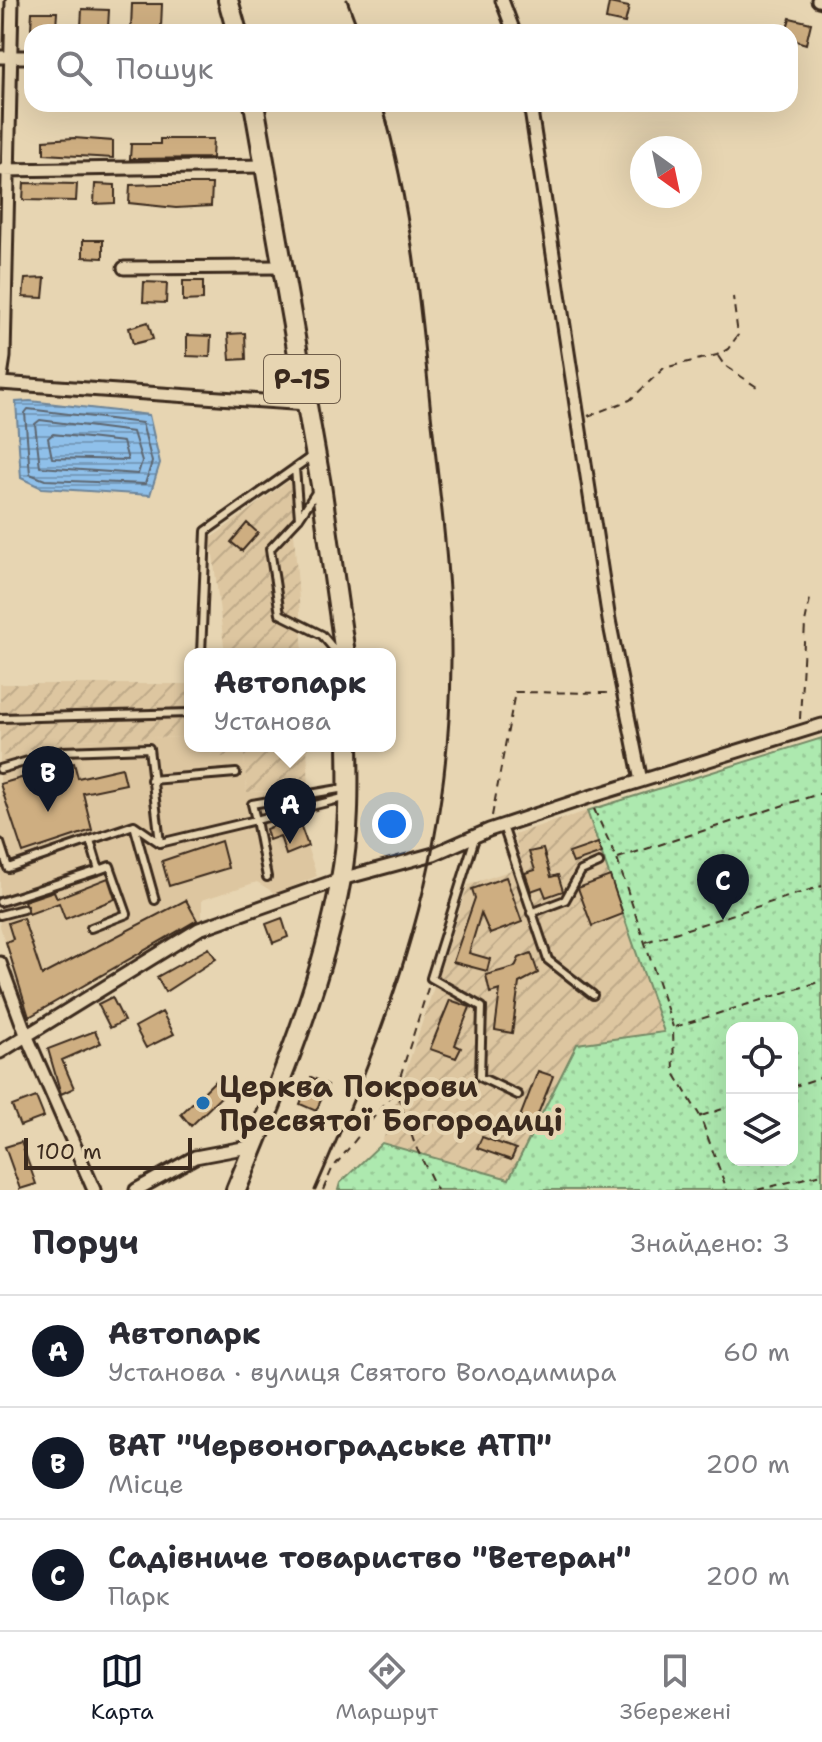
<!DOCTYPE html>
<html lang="uk">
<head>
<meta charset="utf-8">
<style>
	:root { --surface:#fff; --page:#f7f7f7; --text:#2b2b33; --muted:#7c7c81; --line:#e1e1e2; --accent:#111827 }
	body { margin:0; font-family:"Shantell Sans",sans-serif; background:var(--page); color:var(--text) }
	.controls { position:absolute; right:24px; bottom:24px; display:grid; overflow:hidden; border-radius:16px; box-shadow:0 8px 32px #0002 }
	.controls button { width:72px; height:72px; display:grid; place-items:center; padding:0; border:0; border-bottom:2px solid var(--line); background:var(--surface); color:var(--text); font:40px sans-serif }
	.compass { position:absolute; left:630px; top:136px; width:72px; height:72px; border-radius:50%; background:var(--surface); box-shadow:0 8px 32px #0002; rotate:147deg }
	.scale { position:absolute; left:24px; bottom:20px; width:168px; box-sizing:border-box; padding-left:8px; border:4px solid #3b2a1e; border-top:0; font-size:22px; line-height:28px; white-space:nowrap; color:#3b2a1e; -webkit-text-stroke:6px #e7d5b2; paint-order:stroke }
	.you { position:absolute; left:392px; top:824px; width:28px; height:28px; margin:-20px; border:6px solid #fff; border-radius:50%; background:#1a73e8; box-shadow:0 0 0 12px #1a73e833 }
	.badge { display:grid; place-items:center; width:52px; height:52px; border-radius:50%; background:var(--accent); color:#fff; font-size:26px; font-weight:700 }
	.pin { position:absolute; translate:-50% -66px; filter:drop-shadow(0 2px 4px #0008) }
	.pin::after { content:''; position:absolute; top:42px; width:28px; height:24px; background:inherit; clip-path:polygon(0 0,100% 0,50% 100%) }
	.popup { position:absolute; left:184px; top:648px; width:212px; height:104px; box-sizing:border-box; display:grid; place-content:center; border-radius:16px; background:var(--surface); filter:drop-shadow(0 2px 6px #0005); font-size:26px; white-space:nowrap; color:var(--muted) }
	.popup b { font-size:30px; color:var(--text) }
	.popup::after { content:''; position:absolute; left:50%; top:100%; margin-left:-16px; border:16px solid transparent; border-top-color:var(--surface) }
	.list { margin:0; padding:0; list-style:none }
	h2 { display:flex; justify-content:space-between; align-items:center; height:104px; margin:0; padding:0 32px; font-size:34px }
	h2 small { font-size:26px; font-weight:400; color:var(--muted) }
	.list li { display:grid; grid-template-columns:52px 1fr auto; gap:24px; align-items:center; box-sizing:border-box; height:112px; padding:0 32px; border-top:2px solid var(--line) }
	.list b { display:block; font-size:30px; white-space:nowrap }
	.list p { margin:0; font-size:26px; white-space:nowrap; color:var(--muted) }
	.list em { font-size:26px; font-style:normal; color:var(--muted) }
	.icon { flex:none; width:44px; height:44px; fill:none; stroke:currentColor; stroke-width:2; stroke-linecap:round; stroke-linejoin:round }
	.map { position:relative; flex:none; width:822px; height:1190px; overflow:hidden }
	.search { position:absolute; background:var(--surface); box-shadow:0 8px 32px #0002; left:24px; right:24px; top:24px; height:88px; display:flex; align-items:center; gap:20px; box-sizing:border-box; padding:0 28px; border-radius:24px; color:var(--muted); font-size:30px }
	.sheet { height:440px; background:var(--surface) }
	nav { display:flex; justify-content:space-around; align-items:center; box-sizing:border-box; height:112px; border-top:2px solid var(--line); background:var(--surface); font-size:22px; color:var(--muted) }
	nav a { display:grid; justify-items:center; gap:4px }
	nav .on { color:var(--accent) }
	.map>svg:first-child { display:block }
</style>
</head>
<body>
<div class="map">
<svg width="822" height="1190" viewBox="0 0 822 1190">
	<defs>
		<pattern id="industrial-furrows" width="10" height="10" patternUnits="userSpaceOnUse" patternTransform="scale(2)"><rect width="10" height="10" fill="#ddc6a0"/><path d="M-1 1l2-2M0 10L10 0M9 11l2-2" fill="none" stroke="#bfaa89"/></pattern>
		<pattern id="garden-dots" width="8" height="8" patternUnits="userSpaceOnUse" patternTransform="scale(2)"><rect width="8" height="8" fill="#ade9af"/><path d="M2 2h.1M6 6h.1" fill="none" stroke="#96c896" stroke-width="1.8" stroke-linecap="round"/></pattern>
		<pattern id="water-rules" width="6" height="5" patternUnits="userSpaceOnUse" patternTransform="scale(2)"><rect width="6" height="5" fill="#8fc0ea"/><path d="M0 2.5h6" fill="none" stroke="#769cbd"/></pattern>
	</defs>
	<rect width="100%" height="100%" fill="#e7d5b2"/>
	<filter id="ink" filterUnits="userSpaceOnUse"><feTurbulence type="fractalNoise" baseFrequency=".0125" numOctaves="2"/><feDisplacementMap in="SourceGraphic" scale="16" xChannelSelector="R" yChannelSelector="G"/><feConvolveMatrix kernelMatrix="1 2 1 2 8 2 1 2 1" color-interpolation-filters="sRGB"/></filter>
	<g filter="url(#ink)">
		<path fill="#ddc6a0" d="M 190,737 L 190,746 L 211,746 L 212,757 L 244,755 L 247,792 L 294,791 L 292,802 L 317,876 L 276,894 L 257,882 L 202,900 L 202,921 L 28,1018 L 0,926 L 0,757 L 67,740 Z"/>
		<path fill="url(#industrial-furrows)" d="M 290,480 L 303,654 L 225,654 L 211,538 Z
			M 0,684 L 190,684 L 190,737 L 67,740 L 0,757 Z
			M 211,746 L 307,746 L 309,789 L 247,792 L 244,755 L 212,758 Z
			M 587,811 L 664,1032 L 577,1045 L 509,1179 L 382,1143 L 468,885 L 523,866 L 514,834 Z"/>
		<path fill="url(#garden-dots)" stroke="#748a66" stroke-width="2" fill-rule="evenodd" d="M 822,738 L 822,1190 L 338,1190 L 340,1183 L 382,1143 L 509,1179 L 577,1044 L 664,1032 L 587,811 ZM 732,1028 L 792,1028 L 792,1160 L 732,1160 Z"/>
		<path fill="url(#water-rules)" stroke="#6d8498" stroke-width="2" d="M 30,401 L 149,415 L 160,463 L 150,495 L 42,488 L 21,478 L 16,402 Z"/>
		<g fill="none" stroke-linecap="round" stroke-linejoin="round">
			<path stroke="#5d6670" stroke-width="2" d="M 28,409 L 142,423 L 152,462 L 145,484 L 45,480 L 30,474 L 25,413 Z
				M 40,420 L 133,432 L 142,461 L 138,474 L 40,467 L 35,424 Z
				M 53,434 L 123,442 L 128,460 L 52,458 L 48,438 Z"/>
		</g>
		<path fill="#ceae81" stroke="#3b2a1e" stroke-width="2" d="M 609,3 L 629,7 L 625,23 L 606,19 Z
			M 132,4 L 162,4 L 161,28 L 131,28 Z
			M 82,9 L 109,10 L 108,28 L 81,27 Z
			M 32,12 L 57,12 L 56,28 L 31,28 Z
			M 790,18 L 811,23 L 806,44 L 790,39 L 790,32 L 786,32 Z
			M 74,138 L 113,141 L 113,158 L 44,154 L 44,140 Z
			M 160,139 L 213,139 L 212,158 L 130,159 L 131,144 L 160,144 Z
			M 24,183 L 77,184 L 76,201 L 23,200 Z
			M 95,184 L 115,185 L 115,203 L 94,204 Z
			M 160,184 L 212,184 L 211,206 L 176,208 L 129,203 L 130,185 Z
			M 83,240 L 103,240 L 103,258 L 83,257 Z
			M 45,278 L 43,298 L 23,297 L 25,279 Z
			M 183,281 L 203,281 L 203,300 L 183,301 Z
			M 144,282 L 167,283 L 166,303 L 143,302 Z
			M 148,322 L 153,339 L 133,344 L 129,328 Z
			M 245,333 L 246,359 L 230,360 L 228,334 Z
			M 187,335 L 211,336 L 210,357 L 187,356 Z
			M 247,523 L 258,533 L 242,551 L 231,542 Z
			M 74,763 L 78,778 L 122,768 L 126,784 L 83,793 L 92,830 L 23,853 L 0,784 Z
			M 297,816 L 308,846 L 286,855 L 280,836 L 269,840 L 266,829 L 276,825 L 275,821 Z
			M 221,841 L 228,868 L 169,886 L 162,861 Z
			M 598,843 L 602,853 L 573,863 L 569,853 Z
			M 543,849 L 551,877 L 558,875 L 563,891 L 546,897 L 542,887 L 531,891 L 525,873 L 535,870 L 529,852 Z
			M 610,876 L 623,914 L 592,926 L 578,888 Z
			M 506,877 L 522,922 L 490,934 L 481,913 L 469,953 L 490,959 L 487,971 L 453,962 L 475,898 L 472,889 Z
			M 108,878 L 115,899 L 65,919 L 59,903 L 29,914 L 24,901 L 54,891 L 57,898 Z
			M 186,900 L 197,920 L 29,1017 L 6,942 L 13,939 L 8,923 L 23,918 L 42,975 Z
			M 282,918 L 288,937 L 273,943 L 266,924 Z
			M 209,948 L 216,959 L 165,992 L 157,977 Z
			M 531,953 L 538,973 L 519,983 L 512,1033 L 495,1030 L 500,990 L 490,993 L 486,975 L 515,967 L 519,958 Z
			M 112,997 L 124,1021 L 110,1028 L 98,1004 Z
			M 450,1000 L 470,1007 L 455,1045 L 461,1048 L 456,1058 L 430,1049 Z
			M 162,1012 L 174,1034 L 146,1048 L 135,1027 Z
			M 95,1031 L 101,1043 L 62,1060 L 74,1088 L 61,1094 L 48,1049 Z
			M 538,1071 L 553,1076 L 534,1124 L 520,1117 Z
			M 311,1077 L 328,1085 L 316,1111 L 300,1104 Z
			M 215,1081 L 226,1092 L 191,1126 L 181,1114 Z
			M 36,1097 L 44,1117 L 20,1126 L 12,1106 Z
			M 482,1137 L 516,1149 L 511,1160 L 477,1148 Z
			M 21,1142 L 36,1184 L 20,1189 L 5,1147 Z"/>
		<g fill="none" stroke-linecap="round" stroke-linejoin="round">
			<g stroke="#3b2a1e" stroke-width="12">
				<path id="lane" d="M 295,468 L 299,518
					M 317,491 L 299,518 L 270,549 L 280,614 L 322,635 L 338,654
					M 201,654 L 206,531 L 312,456
					M 0,718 L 190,713
					M 0,769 L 63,751 L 149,748 L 160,843
					M 151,780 L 236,773
					M 134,825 L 155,900
					M 503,826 L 548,960 L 593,995
					M 475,838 L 431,978 L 482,1007 L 480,1077 L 518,1095
					M 90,840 L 99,870 L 110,866 L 127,914 L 91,928
					M 0,843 L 8,868 L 134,825 L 160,843 L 256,820 L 252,804 L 345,788
					M 267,877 L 256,820 L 347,797
					M 0,902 L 99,870
					M 531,913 L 565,900 L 581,871 L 599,863
					M 0,915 L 23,909"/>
			</g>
			<g stroke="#3b2a1e" stroke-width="17">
				<path id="street" d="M 502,0 L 514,32
					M 818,0 L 822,1
					M 0,57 L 32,57
					M 530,104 L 609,620 L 641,781
					M 3,170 L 266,166
					M 124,268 L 281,267
					M 0,383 L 4,357 L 12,0
					M 0,383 L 307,404
					M 0,963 L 27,1037 L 94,1190
					M 0,1052 L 199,929 L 341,879 L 434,854 L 489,830 L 589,797 L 822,725
					M 136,1190 L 195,1157 L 254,1146"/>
			</g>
			<g stroke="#3b2a1e" stroke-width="24">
				<path id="primary" d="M 228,0 L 237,32
					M 254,104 L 321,485 L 345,654
					M 236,1190 C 277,1090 322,986 341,879 C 349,836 349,790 348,746"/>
			</g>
			<path stroke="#3b2a1e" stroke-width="2" stroke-dasharray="8 6" stroke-linecap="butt" d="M 718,356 L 724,365 L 760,389
				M 588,416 L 630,400 L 664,368 L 717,355 L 728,349 L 738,335 L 733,297
				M 800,719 L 805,623 L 810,599
				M 594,809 L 617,859 L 673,1027 L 674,1073 L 700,1116 L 727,1190
				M 492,816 L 515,692 L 610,693
				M 618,858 L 822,793
				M 646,942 L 822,886
				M 428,988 L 396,1090 L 415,1145 L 437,1190
				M 675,1027 L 822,981
				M 792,1087 L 822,1077
				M 701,1116 L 732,1106
				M 323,1190 L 332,1169 L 395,1091
				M 757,1190 L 822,1174"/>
			<use href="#lane" stroke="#e7d5b2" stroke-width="6"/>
			<use href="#street" stroke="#e7d5b2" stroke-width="11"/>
			<use href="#primary" stroke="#e7d5b2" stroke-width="18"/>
			<path stroke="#3b2a1e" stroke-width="3" d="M 347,0 L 359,32
				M 315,1190 C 394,1010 450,861 451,661 C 452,579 440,496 431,414 C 421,310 411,205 382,104"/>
		</g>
	</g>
	<circle fill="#1f6fb2" stroke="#e7d5b2" stroke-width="3" cx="203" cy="1103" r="8"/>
	<g text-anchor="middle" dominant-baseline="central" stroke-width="8" stroke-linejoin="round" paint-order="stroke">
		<rect fill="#e7d5b2" stroke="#6f5d4a" stroke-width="2" x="264" y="355" width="76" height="48" rx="6"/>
		<g font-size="28" font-weight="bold" fill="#3b2a1e">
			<text x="302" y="379">Р-15</text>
		</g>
		<g font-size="30" font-weight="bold" fill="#3b2a1e" stroke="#e7d5b2" text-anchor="start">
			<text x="219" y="1086">Церква Покрови<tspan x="219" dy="34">Пресвятої Богородиці</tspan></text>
		</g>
	</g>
</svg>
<div class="controls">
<button><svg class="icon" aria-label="locate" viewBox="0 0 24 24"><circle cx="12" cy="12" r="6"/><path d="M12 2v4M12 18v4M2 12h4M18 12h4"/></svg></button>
<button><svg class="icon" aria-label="layers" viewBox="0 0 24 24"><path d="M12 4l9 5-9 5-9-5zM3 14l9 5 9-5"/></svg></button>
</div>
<svg class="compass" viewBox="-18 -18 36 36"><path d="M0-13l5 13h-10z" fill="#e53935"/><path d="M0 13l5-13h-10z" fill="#7c7c81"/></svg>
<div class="scale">100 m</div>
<div class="you"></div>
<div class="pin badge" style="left:290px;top:844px">A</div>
<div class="popup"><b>Автопарк</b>Установа</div>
<div class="pin badge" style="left:48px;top:812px">B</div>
<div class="pin badge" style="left:723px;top:920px">C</div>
<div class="search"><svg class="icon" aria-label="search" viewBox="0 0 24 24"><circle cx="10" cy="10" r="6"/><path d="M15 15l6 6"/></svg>Пошук</div>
</div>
<section class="sheet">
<h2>Поруч<small>Знайдено: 3</small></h2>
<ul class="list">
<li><span class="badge">A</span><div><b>Автопарк</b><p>Установа · вулиця Святого Володимира</p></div><em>60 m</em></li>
<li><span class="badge">B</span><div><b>ВАТ &quot;Червоноградське АТП&quot;</b><p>Місце</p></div><em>200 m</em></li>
<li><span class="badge">C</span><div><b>Садівниче товариство &quot;Ветеран&quot;</b><p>Парк</p></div><em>200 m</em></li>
</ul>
</section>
<nav>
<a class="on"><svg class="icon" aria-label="map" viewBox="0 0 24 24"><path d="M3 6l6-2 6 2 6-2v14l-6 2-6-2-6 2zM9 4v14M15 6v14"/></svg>Карта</a>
<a><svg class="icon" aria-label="directions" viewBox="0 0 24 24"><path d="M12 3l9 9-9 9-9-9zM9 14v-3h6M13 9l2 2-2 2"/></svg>Маршрут</a>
<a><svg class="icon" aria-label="saved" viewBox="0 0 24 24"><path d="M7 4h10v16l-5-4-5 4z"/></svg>Збережені</a>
</nav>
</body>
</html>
